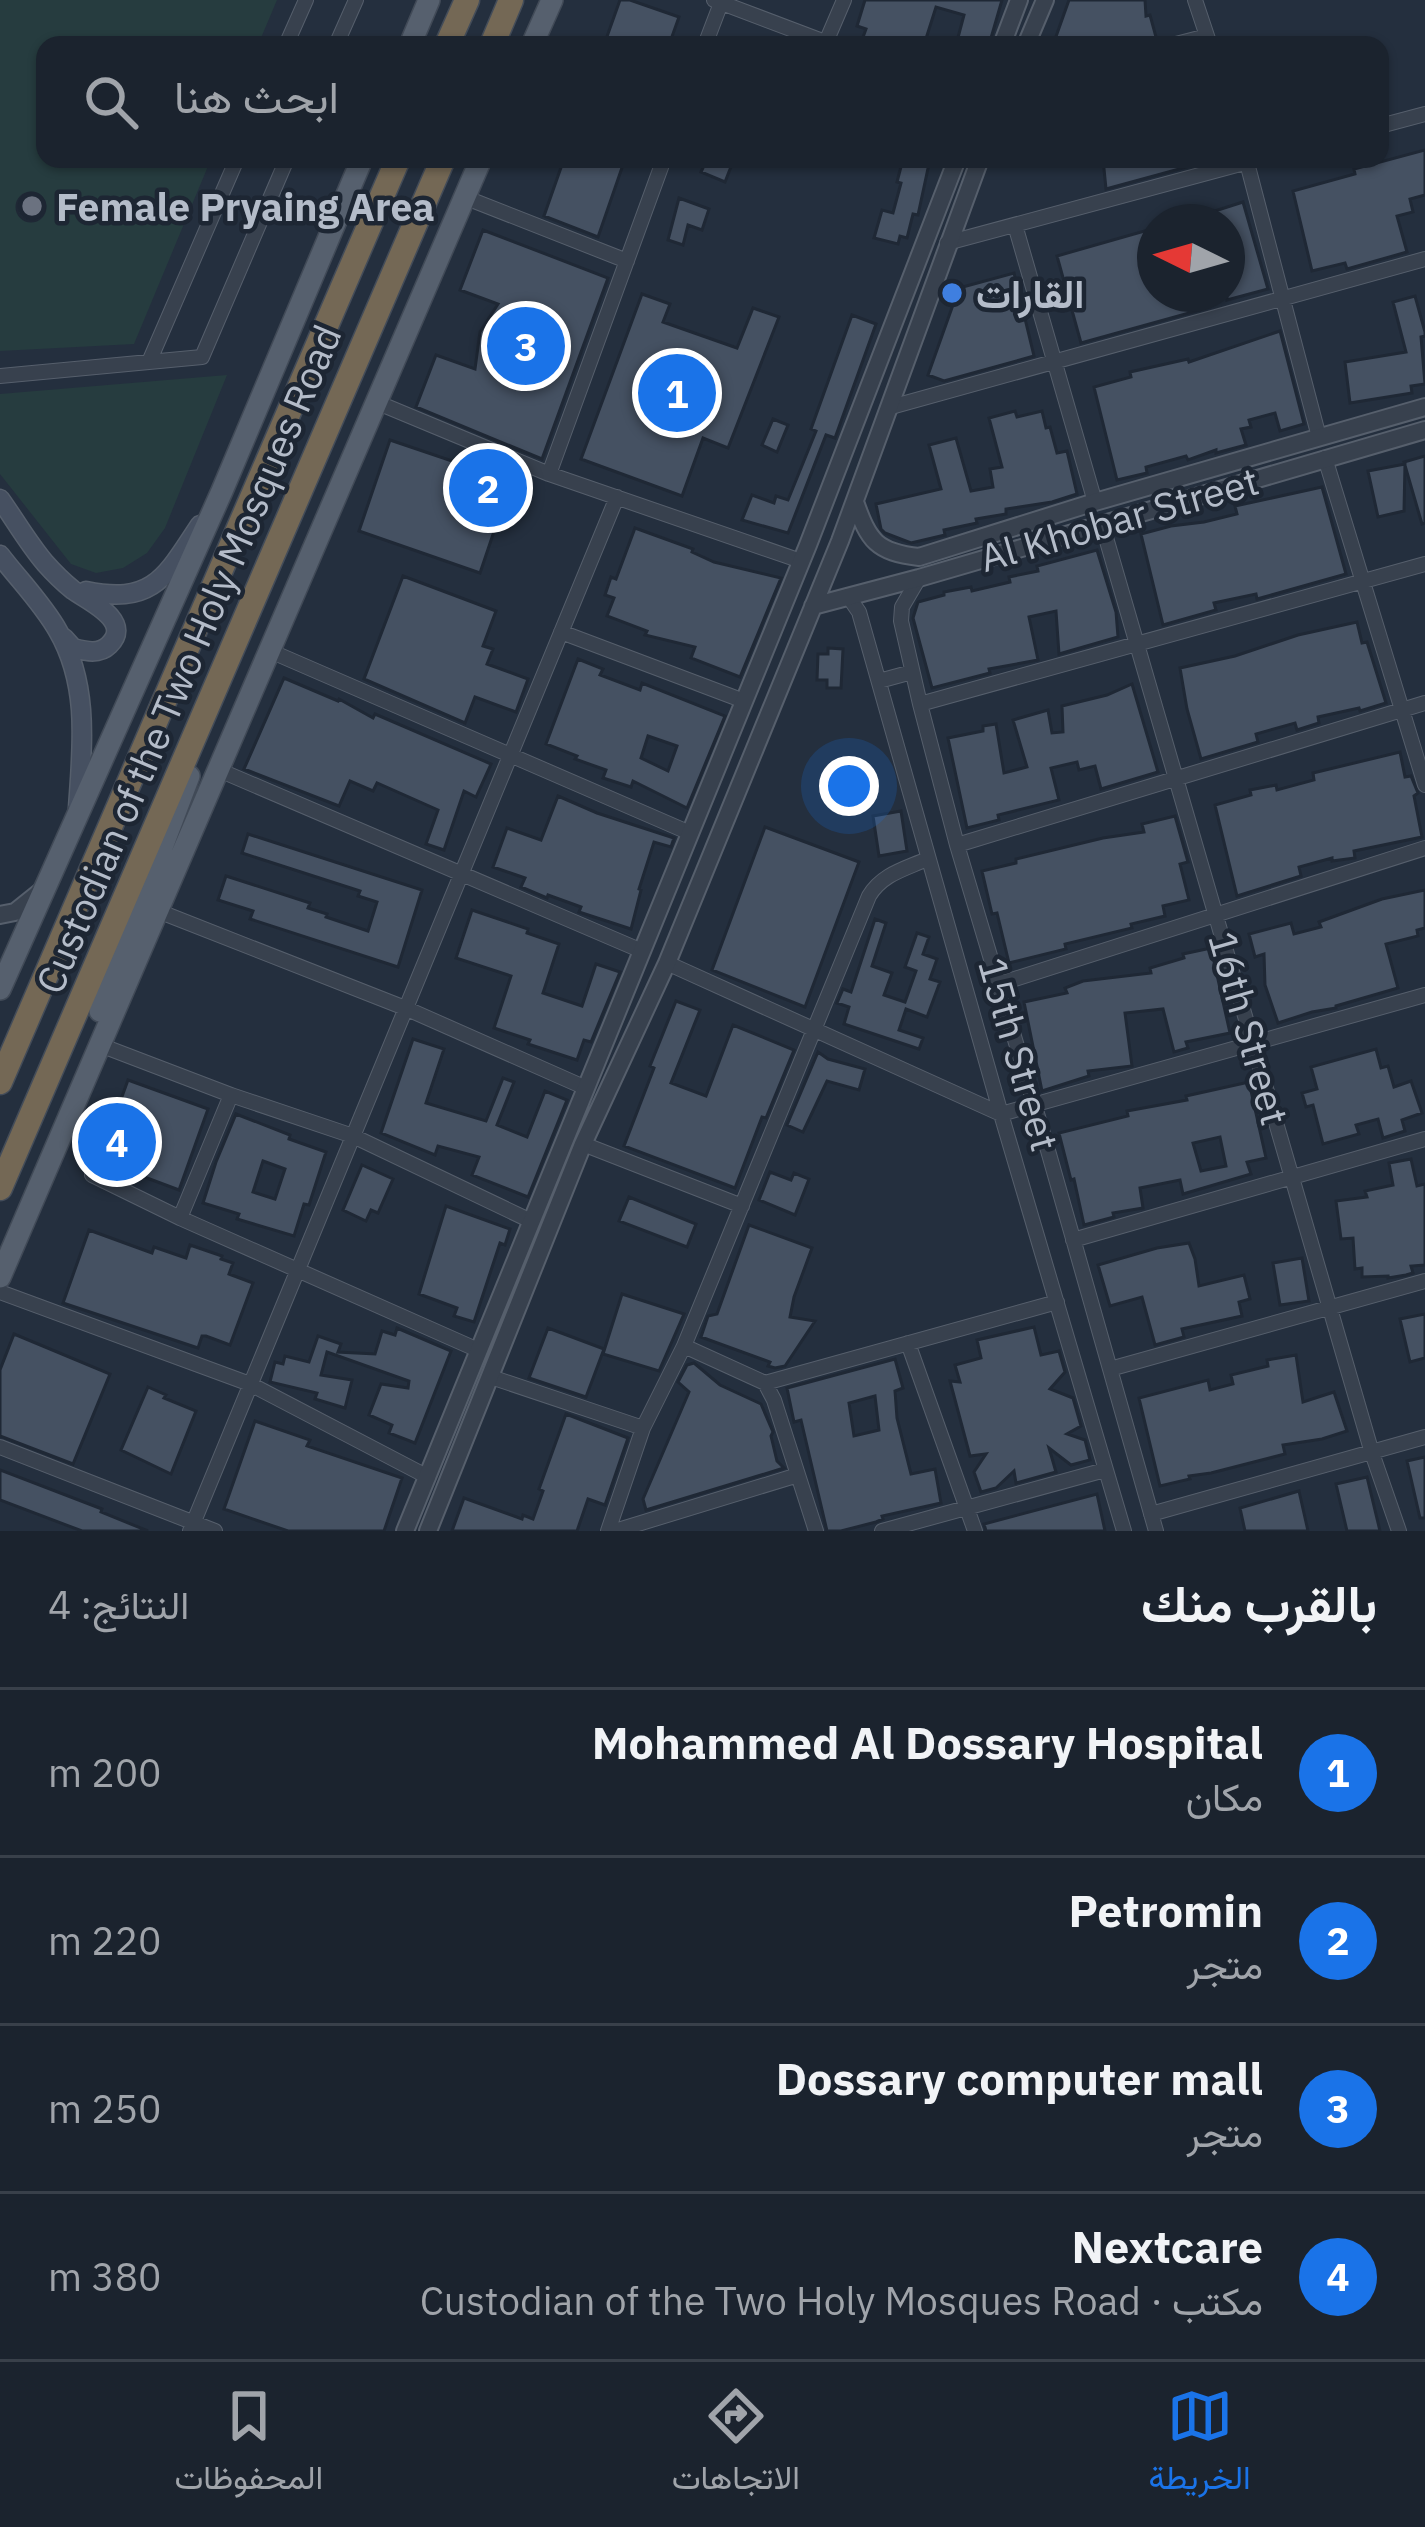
<!DOCTYPE html>
<html lang="ar">
<head>
<meta charset="utf-8">
<style>
	:root { --surface:#1b232e; --page:#242b36; --text:#f1f3f6; --muted:#a0a4aa; --line:#39404a; --accent:#1a73e8 }
	body { margin:0; font-family:"IBM Plex Sans",Vazirmatn,sans-serif; background:var(--page); color:var(--text); direction:rtl }
	.compass { position:absolute; left:1137px; top:204px; width:108px; height:108px; border-radius:50%; background:var(--surface); box-shadow:0 3px 9px #0004; rotate:275deg }
	.you { position:absolute; left:849px; top:786px; width:42px; height:42px; margin:-30px; border:9px solid #fff; border-radius:50%; background:#1a73e8; box-shadow:0 0 0 18px #1a73e833 }
	.badge { display:grid; place-items:center; width:78px; height:78px; border-radius:50%; background:var(--accent); color:#fff; font-size:39px; font-weight:700 }
	.pin { position:absolute; translate:-50% -50%; border:6px solid #fff; box-shadow:0 3px 12px #0006 }
	.list { margin:0; padding:0; list-style:none }
	h2 { display:flex; justify-content:space-between; align-items:center; height:156px; margin:0; padding:0 48px; font-size:51px }
	h2 small { font-size:39px; font-weight:400; color:var(--muted) }
	.list li { display:grid; grid-template-columns:78px 1fr auto; gap:36px; align-items:center; box-sizing:border-box; height:168px; padding:0 48px; border-top:3px solid var(--line) }
	.list b { display:block; font-size:45px; white-space:nowrap }
	.list p { margin:0; font-size:39px; white-space:nowrap; color:var(--muted) }
	.list em { font-size:39px; font-style:normal; color:var(--muted) }
	.icon { flex:none; width:66px; height:66px; fill:none; stroke:currentColor; stroke-width:2; stroke-linecap:round; stroke-linejoin:round }
	.map { position:relative; flex:none; width:1425px; height:1531px; overflow:hidden; direction:ltr }
	.search { position:absolute; background:var(--surface); box-shadow:0 3px 9px #0004; left:36px; right:36px; top:36px; height:132px; display:flex; align-items:center; gap:30px; box-sizing:border-box; padding:0 42px; border-radius:24px; color:var(--muted); font-size:45px }
	.sheet { height:828px; background:var(--surface) }
	nav { display:flex; justify-content:space-around; align-items:center; box-sizing:border-box; height:168px; border-top:3px solid var(--line); background:var(--surface); font-size:33px; color:var(--muted) }
	nav a { display:grid; justify-items:center; gap:6px }
	nav .on { color:var(--accent) }
	.map>svg:first-child { display:block }
</style>
</head>
<body>
<div class="map">
<svg width="1425" height="1531" viewBox="0 0 1425 1531">
	<rect width="100%" height="100%" fill="#242f3e"/>
	<path fill="#263c3f" d="M 0,0 L 277,0 L 258,45 L 45,45 L 45,159 L 211,159 L 134,344 L 0,351 Z
		M 227,375 L 165,528 L 147,553 L 123,568 L 96,573 L 71,564 L 0,474 L 0,394 Z"/>
	<path fill="#455162" stroke="#1f2835" stroke-width="3" fill-rule="evenodd" d="M 620,0 L 630,0 L 679,17 L 669,45 L 604,45 Z
		M 865,0 L 1002,0 L 989,45 L 956,45 L 964,15 L 936,7 L 924,45 L 878,45 L 862,40 L 866,29 L 857,26 Z
		M 1069,0 L 1145,0 L 1146,16 L 1150,15 L 1156,37 L 1124,45 L 1053,45 Z
		M 1425,150 L 1425,195 L 1410,199 L 1413,212 L 1397,216 L 1407,252 L 1347,269 L 1345,263 L 1312,271 L 1293,191 L 1355,174 L 1354,169 Z
		M 564,159 L 625,159 L 598,237 L 544,216 Z
		M 707,159 L 734,159 L 725,182 L 701,172 Z
		M 903,159 L 930,159 L 918,215 L 913,214 L 907,238 L 900,236 L 898,244 L 874,238 L 882,210 L 893,213 L 901,183 L 897,182 Z
		M 1103,159 L 1193,159 L 1194,165 L 1106,189 Z
		M17 207a14 14 0 1 1 28 0a14 14 0 1 1-28 0Z
		M 679,198 L 709,209 L 702,230 L 688,225 L 683,245 L 668,240 Z
		M 1243,202 L 1268,289 L 1227,300 L 1227,222 L 1197,222 L 1196,217 Z
		M 1155,228 L 1155,294 L 1197,294 L 1200,310 L 1081,343 L 1057,256 Z
		M 483,230 L 608,278 L 542,459 L 416,407 L 436,355 L 475,369 L 480,332 L 498,304 L 460,290 Z
		M 1014,273 L 1034,356 L 944,381 L 928,375 L 959,288 Z
		M 642,294 L 670,304 L 663,322 L 737,348 L 753,308 L 779,317 L 728,448 L 703,438 L 682,496 L 581,459 Z
		M 1415,296 L 1425,332 L 1425,336 L 1421,337 L 1425,384 L 1411,386 L 1412,393 L 1350,403 L 1345,362 L 1406,352 L 1393,302 Z
		M 852,315 L 876,324 L 835,438 L 826,435 L 788,533 L 742,520 L 752,495 L 774,503 L 776,496 L 788,500 L 816,431 L 811,429 Z
		M 1280,331 L 1304,424 L 1280,431 L 1275,413 L 1249,420 L 1251,427 L 1241,429 L 1246,445 L 1216,453 L 1216,450 L 1188,460 L 1186,456 L 1146,467 L 1147,473 L 1117,480 L 1094,387 L 1131,377 L 1130,372 L 1188,359 L 1189,362 Z
		M 1015,411 L 1017,417 L 1042,411 L 1046,428 L 1050,427 L 1057,453 L 1067,451 L 1077,494 L 1052,502 L 1006,509 L 1006,514 L 976,519 L 977,523 L 944,530 L 945,535 L 911,543 L 885,533 L 881,529 L 876,504 L 941,489 L 929,445 L 956,438 L 971,491 L 993,487 L 990,469 L 1002,467 L 989,418 Z
		M 773,419 L 788,425 L 777,452 L 762,445 Z
		M 390,440 L 511,481 L 480,573 L 359,531 Z
		M 1425,456 L 1425,523 L 1422,524 L 1404,462 Z
		M 1405,464 L 1404,511 L 1378,517 L 1368,471 Z
		M 1322,487 L 1346,574 L 1257,599 L 1256,594 L 1214,603 L 1216,610 L 1163,625 L 1141,534 L 1171,526 L 1204,522 L 1237,514 L 1235,506 Z
		M 635,528 L 693,549 L 692,552 L 714,562 L 781,578 L 740,677 L 691,658 L 695,647 L 645,635 L 647,631 L 607,616 L 614,598 L 605,595 L 611,577 L 616,579 Z
		M 1097,550 L 1116,612 L 1118,637 L 1059,654 L 1056,611 L 1029,617 L 1038,660 L 989,669 L 990,673 L 932,688 L 913,618 L 918,602 L 944,595 L 944,592 L 971,587 L 972,591 L 1010,582 L 1009,577 L 1038,571 L 1037,566 Z
		M 403,576 L 496,611 L 483,646 L 493,649 L 487,664 L 528,679 L 516,712 L 475,697 L 465,723 L 364,679 Z
		M 1357,622 L 1362,643 L 1367,642 L 1386,703 L 1360,711 L 1359,708 L 1318,717 L 1319,723 L 1297,730 L 1295,723 L 1256,734 L 1258,742 L 1201,759 L 1187,709 L 1180,668 L 1235,656 L 1298,635 Z
		M 828,648 L 843,649 L 841,688 L 827,688 L 827,680 L 817,680 L 818,654 L 828,654 Z
		M 578,659 L 603,669 L 600,675 L 640,690 L 642,683 L 725,716 L 687,808 L 633,781 L 631,787 L 603,778 L 606,770 L 575,759 L 577,756 L 546,744 ZM 648,736 L 677,746 L 668,771 L 641,758 Z
		M 284,678 L 338,701 L 339,699 L 373,718 L 375,714 L 491,764 L 476,797 L 464,791 L 444,850 L 426,844 L 438,810 L 377,783 L 373,791 L 350,781 L 339,806 L 244,769 Z
		M 1132,684 L 1158,772 L 1101,789 L 1095,766 L 1079,770 L 1077,762 L 1051,768 L 1059,800 L 998,815 L 999,820 L 967,828 L 948,738 L 983,731 L 983,726 L 996,724 L 1004,773 L 1027,767 L 1013,720 L 1048,710 L 1052,733 L 1063,732 L 1062,706 L 1107,695 Z
		M 1400,752 L 1405,777 L 1411,776 L 1418,793 L 1414,796 L 1422,837 L 1354,851 L 1355,858 L 1332,861 L 1332,858 L 1299,867 L 1301,876 L 1237,896 L 1215,805 L 1251,795 L 1250,790 L 1276,785 L 1277,790 L 1314,780 L 1313,773 Z
		M 558,796 L 597,813 L 674,838 L 671,847 L 654,842 L 639,889 L 641,890 L 631,929 L 579,912 L 581,907 L 548,895 L 547,898 L 521,887 L 525,878 L 493,867 L 507,828 L 541,840 Z
		M 901,811 L 907,851 L 879,856 L 873,816 Z
		M 1175,816 L 1188,862 L 1180,864 L 1189,900 L 1163,906 L 1165,916 L 1131,924 L 1132,928 L 1065,944 L 1066,949 L 1009,963 L 997,913 L 992,914 L 982,871 L 1016,863 L 1016,859 L 1103,838 L 1144,832 L 1142,824 Z
		M 765,827 L 859,862 L 805,1007 L 712,970 Z
		M 248,834 L 422,890 L 398,967 L 250,919 L 253,911 L 218,900 L 226,876 L 310,903 L 308,908 L 327,914 L 326,917 L 368,931 L 377,902 L 358,896 L 360,891 L 242,853 Z
		M 1425,890 L 1425,928 L 1417,930 L 1418,936 L 1386,944 L 1398,988 L 1336,1006 L 1336,1008 L 1312,1012 L 1278,1023 L 1265,985 L 1264,954 L 1255,957 L 1249,934 L 1291,923 L 1294,934 L 1321,927 L 1319,922 L 1382,899 Z
		M 472,910 L 528,929 L 527,933 L 559,944 L 543,993 L 582,1006 L 596,964 L 620,972 L 591,1042 L 584,1040 L 577,1060 L 528,1044 L 530,1040 L 494,1028 L 511,976 L 456,958 Z
		M 875,919 L 886,923 L 872,966 L 892,973 L 884,995 L 905,1002 L 916,971 L 905,967 L 917,933 L 929,937 L 923,954 L 937,959 L 930,979 L 940,982 L 927,1017 L 906,1009 L 899,1030 L 923,1038 L 919,1049 L 844,1024 L 849,1007 L 837,1003 L 843,989 L 851,992 Z
		M 1211,948 L 1230,1033 L 1186,1042 L 1188,1048 L 1174,1052 L 1163,1009 L 1125,1013 L 1132,1066 L 1088,1071 L 1089,1076 L 1042,1091 L 1024,1002 L 1067,993 L 1065,988 L 1083,981 L 1151,973 L 1150,968 L 1184,958 L 1183,954 Z
		M 676,1001 L 700,1010 L 671,1083 L 706,1096 L 733,1025 L 794,1050 L 766,1118 L 762,1117 L 735,1188 L 624,1146 L 654,1068 L 650,1066 Z
		M 413,1039 L 444,1049 L 426,1103 L 486,1121 L 503,1078 L 514,1082 L 497,1125 L 527,1137 L 545,1091 L 567,1100 L 528,1197 L 472,1175 L 479,1157 L 438,1146 L 435,1155 L 381,1133 Z
		M 1376,1049 L 1381,1068 L 1388,1066 L 1394,1087 L 1411,1081 L 1422,1113 L 1402,1120 L 1405,1131 L 1383,1138 L 1378,1119 L 1356,1125 L 1359,1134 L 1323,1144 L 1313,1105 L 1306,1107 L 1302,1093 L 1317,1089 L 1311,1067 Z
		M 818,1052 L 828,1059 L 865,1069 L 859,1090 L 827,1081 L 803,1132 L 787,1125 Z
		M 128,1080 L 208,1109 L 179,1190 L 99,1160 Z
		M 1249,1082 L 1266,1158 L 1247,1162 L 1251,1174 L 1183,1194 L 1180,1180 L 1140,1188 L 1143,1208 L 1113,1213 L 1114,1217 L 1084,1225 L 1074,1179 L 1071,1180 L 1059,1133 L 1128,1116 L 1127,1111 L 1187,1100 L 1186,1096 ZM 1220,1137 L 1226,1166 L 1201,1171 L 1193,1143 Z
		M 236,1114 L 290,1135 L 289,1139 L 326,1152 L 309,1205 L 304,1204 L 294,1236 L 237,1219 L 239,1214 L 203,1203 L 216,1162 ZM 263,1161 L 285,1169 L 275,1199 L 253,1192 Z
		M 1411,1159 L 1417,1186 L 1425,1184 L 1425,1265 L 1411,1266 L 1413,1273 L 1406,1275 L 1388,1278 L 1388,1276 L 1362,1277 L 1362,1268 L 1355,1269 L 1353,1238 L 1341,1239 L 1336,1201 L 1367,1197 L 1365,1191 L 1393,1185 L 1389,1163 Z
		M 362,1165 L 393,1179 L 378,1213 L 371,1210 L 366,1221 L 343,1210 Z
		M 770,1172 L 791,1180 L 794,1173 L 809,1179 L 795,1215 L 759,1200 Z
		M 629,1197 L 696,1224 L 687,1247 L 619,1221 Z
		M 446,1206 L 510,1229 L 505,1245 L 500,1243 L 474,1322 L 454,1316 L 457,1308 L 419,1294 Z
		M 749,1225 L 812,1248 L 794,1297 L 790,1317 L 815,1321 L 785,1366 L 775,1368 L 768,1366 L 770,1362 L 701,1337 L 708,1316 L 717,1314 Z
		M 89,1230 L 152,1253 L 154,1247 L 186,1258 L 190,1245 L 222,1256 L 221,1259 L 233,1263 L 229,1274 L 253,1283 L 230,1345 L 206,1336 L 202,1336 L 198,1348 L 63,1303 Z
		M 1189,1243 L 1195,1259 L 1199,1286 L 1244,1275 L 1250,1299 L 1239,1302 L 1242,1316 L 1182,1329 L 1184,1337 L 1155,1345 L 1142,1297 L 1110,1306 L 1098,1265 L 1157,1248 Z
		M 1302,1258 L 1309,1301 L 1280,1305 L 1273,1263 Z
		M 622,1294 L 684,1314 L 659,1371 L 603,1354 Z
		M 1425,1314 L 1425,1358 L 1410,1362 L 1400,1319 Z
		M 1034,1327 L 1041,1355 L 1059,1351 L 1065,1372 L 1050,1389 L 1073,1398 L 1081,1426 L 1067,1434 L 1085,1440 L 1090,1460 L 1071,1465 L 1049,1448 L 1056,1472 L 1016,1483 L 1014,1471 L 996,1488 L 981,1492 L 974,1472 L 986,1454 L 970,1456 L 950,1381 L 960,1382 L 955,1365 L 981,1358 L 977,1340 Z
		M 397,1328 L 451,1351 L 415,1443 L 389,1433 L 392,1425 L 369,1415 L 381,1384 L 408,1388 L 409,1381 L 327,1352 L 321,1375 L 352,1380 L 345,1408 L 315,1399 L 317,1393 L 270,1382 L 275,1362 L 283,1364 L 285,1356 L 309,1362 L 318,1336 L 341,1344 L 338,1352 L 375,1354 L 382,1331 L 395,1335 Z
		M 548,1328 L 604,1349 L 586,1397 L 529,1378 Z
		M 14,1334 L 110,1374 L 73,1464 L 0,1436 L 0,1370 Z
		M 1296,1355 L 1303,1402 L 1334,1392 L 1347,1431 L 1322,1439 L 1283,1445 L 1285,1454 L 1211,1473 L 1189,1476 L 1190,1479 L 1160,1486 L 1139,1398 L 1208,1380 L 1210,1390 L 1233,1384 L 1231,1375 L 1268,1366 L 1267,1360 Z
		M 895,1359 L 903,1388 L 895,1391 L 897,1418 L 911,1474 L 935,1469 L 941,1503 L 882,1516 L 883,1519 L 876,1522 L 841,1531 L 827,1531 L 801,1420 L 794,1422 L 787,1388 ZM 875,1396 L 879,1430 L 854,1436 L 849,1403 Z
		M 694,1363 L 720,1385 L 761,1404 L 773,1432 L 771,1436 L 777,1461 L 784,1468 L 646,1510 L 643,1499 L 689,1392 L 678,1382 L 687,1365 Z
		M 148,1387 L 166,1395 L 164,1398 L 196,1411 L 171,1474 L 121,1450 Z
		M 566,1414 L 628,1438 L 605,1505 L 588,1499 L 577,1531 L 452,1531 L 464,1498 L 522,1519 L 523,1515 L 533,1519 L 543,1491 L 539,1489 Z
		M 255,1421 L 310,1440 L 307,1446 L 402,1478 L 384,1531 L 288,1531 L 224,1509 Z
		M 1425,1457 L 1425,1518 L 1420,1518 L 1407,1461 Z
		M 0,1470 L 102,1509 L 101,1512 L 148,1531 L 82,1531 L 0,1500 Z
		M 1367,1477 L 1380,1531 L 1347,1531 L 1336,1484 Z
		M 1299,1491 L 1308,1531 L 1245,1531 L 1240,1508 Z
		M 1097,1494 L 1105,1531 L 986,1531 L 984,1524 Z"/>
	<g fill="none" stroke-linecap="round" stroke-linejoin="round">
		<g stroke="#565f6c" stroke-width="16">
			<path id="minor" d="M 714,0 L 833,45
				M 1195,0 L 1210,45
				M 826,42 L 844,0
				M 286,45 L 306,0
				M 336,45 L 356,0
				M 705,45 L 721,3
				M 1172,45 L 1207,36
				M 1380,126 L 1425,114
				M 1246,159 L 1319,437
				M 464,197 L 627,261
				M 1015,225 L 1095,502
				M 947,243 L 1259,159
				M 149,362 L 237,159
				M 0,376 L 202,357 L 287,159
				M 376,402 L 549,474 L 801,561
				M 891,407 L 1425,259
				M 1325,458 L 1425,785
				M 549,474 L 664,159
				M 1102,524 L 1372,1453 L 1399,1531
				M 919,578 L 902,607 L 901,621 L 920,704 L 957,845 L 1047,1147 L 1156,1531
				M 848,596 L 859,612 L 1001,1114 L 1124,1531
				M 561,632 L 744,701
				M 270,651 L 690,833
				M 879,681 L 912,672
				M 920,704 L 1425,564
				M 219,770 L 642,951
				M 957,845 L 1425,703
				M 158,911 L 405,1008 L 586,1088
				M 667,963 L 1001,1114 L 1425,995
				M 999,984 L 1425,848
				M 100,1045 L 231,1095 L 353,1136 L 531,1221
				M 583,1144 L 742,1206
				M 92,1175 L 180,1218 L 478,1350
				M 180,1218 L 231,1095
				M 1073,1240 L 1425,1139
				M 0,1292 L 250,1384 L 428,1477
				M 908,1343 L 975,1531
				M 684,1346 L 765,1383 L 774,1400 L 816,1531
				M 1110,1369 L 1425,1281
				M 491,1377 L 643,1428
				M 765,1383 L 1057,1302
				M 0,1447 L 215,1531
				M 1151,1514 L 1425,1437
				M 190,1531 L 617,497
				M 608,1531 L 643,1428 L 684,1346 L 869,896 C 882,874 905,869 927,859
				M 615,1531 L 798,1475
				M 882,1531 L 1105,1470"/>
		</g>
		<g stroke="#565f6c" stroke-width="20">
			<path id="tertiary" d="M 1002,45 L 1019,0
				M 1026,45 L 1045,0
				M 855,502 C 869,541 876,552 919,557 L 1095,502 L 1425,407
				M 813,606 L 919,578 L 1425,430
				M 0,915 L 15,912 L 45,888
				M 405,1531 L 808,545 L 957,159
				M 428,1531 L 583,1144 L 667,963 L 840,541 L 980,159"/>
		</g>
		<g stroke="#565f6c" stroke-width="21">
			<path id="secondary" d="M 0,499 C 15,520 28,543 45,563 C 53,572 63,582 73,590 C 87,600 134,621 109,645 C 99,655 85,651 73,648 L 64,638
				M 0,555 C 19,580 43,604 58,631 C 90,686 82,748 78,808
				M 86,591 C 154,605 166,576 200,525"/>
		</g>
		<g stroke="#414a57" stroke-width="24">
			<path id="primary" d="M 410,45 L 429,0
				M 532,45 L 552,0
				M 0,989 L 222,491 L 362,159
				M 100,1011 L 189,776
				M 0,1277 L 481,159"/>
		</g>
		<g stroke="#434c59" stroke-width="27">
			<path id="motorway" d="M 447,45 L 467,0
				M 492,45 L 511,0
				M 0,1082 L 398,159
				M 0,1188 L 443,159"/>
		</g>
		<use href="#minor" stroke="#38414e" stroke-width="14"/>
		<use href="#tertiary" stroke="#38414e" stroke-width="16"/>
		<use href="#secondary" stroke="#465061" stroke-width="18"/>
		<use href="#primary" stroke="#56606e" stroke-width="21"/>
		<use href="#motorway" stroke="#746855" stroke-width="24"/>
	</g>
	<circle fill="#6b7280" stroke="#1d2633" stroke-width="4.5" cx="32" cy="206" r="12"/>
	<circle fill="#3f7fe0" stroke="#1d2633" stroke-width="4.5" cx="952" cy="293" r="12"/>
	<g text-anchor="middle" dominant-baseline="central" stroke-width="9" stroke-linejoin="round" paint-order="stroke">
		<g font-size="39" font-weight="bold" fill="#b4bcc9" stroke="#1d2633" text-anchor="start">
			<text x="56" y="206">Female Pryaing Area</text>
			<text x="976" y="293">القارات</text>
		</g>
		<g font-size="39" fill="#b4bcc9" stroke="#1d2633">
			<text transform="translate(1119 519) rotate(-16)">Al Khobar Street</text>
			<text transform="translate(188 659) rotate(-67)">Custodian of the Two Holy Mosques Road</text>
			<text transform="translate(1249 1028) rotate(74)">16th Street</text>
			<text transform="translate(1019 1054) rotate(74)">15th Street</text>
		</g>
	</g>
</svg>
<svg class="compass" viewBox="-18 -18 36 36"><path d="M0-13l5 13h-10z" fill="#e53935"/><path d="M0 13l5-13h-10z" fill="#a0a4aa"/></svg>
<div class="you"></div>
<div class="pin badge" style="left:677px;top:393px">1</div>
<div class="pin badge" style="left:488px;top:488px">2</div>
<div class="pin badge" style="left:526px;top:346px">3</div>
<div class="pin badge" style="left:117px;top:1142px">4</div>
<div class="search"><svg class="icon" aria-label="search" viewBox="0 0 24 24"><circle cx="10" cy="10" r="6"/><path d="M15 15l6 6"/></svg>ابحث هنا</div>
</div>
<section class="sheet">
<h2>بالقرب منك<small>النتائج: 4</small></h2>
<ul class="list">
<li><span class="badge">1</span><div><b>Mohammed Al Dossary Hospital</b><p>مكان</p></div><em>200 m</em></li>
<li><span class="badge">2</span><div><b>Petromin</b><p>متجر</p></div><em>220 m</em></li>
<li><span class="badge">3</span><div><b>Dossary computer mall</b><p>متجر</p></div><em>250 m</em></li>
<li><span class="badge">4</span><div><b>Nextcare</b><p>مكتب · Custodian of the Two Holy Mosques Road</p></div><em>380 m</em></li>
</ul>
</section>
<nav>
<a class="on"><svg class="icon" aria-label="map" viewBox="0 0 24 24"><path d="M3 6l6-2 6 2 6-2v14l-6 2-6-2-6 2zM9 4v14M15 6v14"/></svg>الخريطة</a>
<a><svg class="icon" aria-label="directions" viewBox="0 0 24 24"><path d="M12 3l9 9-9 9-9-9zM9 14v-3h6M13 9l2 2-2 2"/></svg>الاتجاهات</a>
<a><svg class="icon" aria-label="saved" viewBox="0 0 24 24"><path d="M7 4h10v16l-5-4-5 4z"/></svg>المحفوظات</a>
</nav>
</body>
</html>
